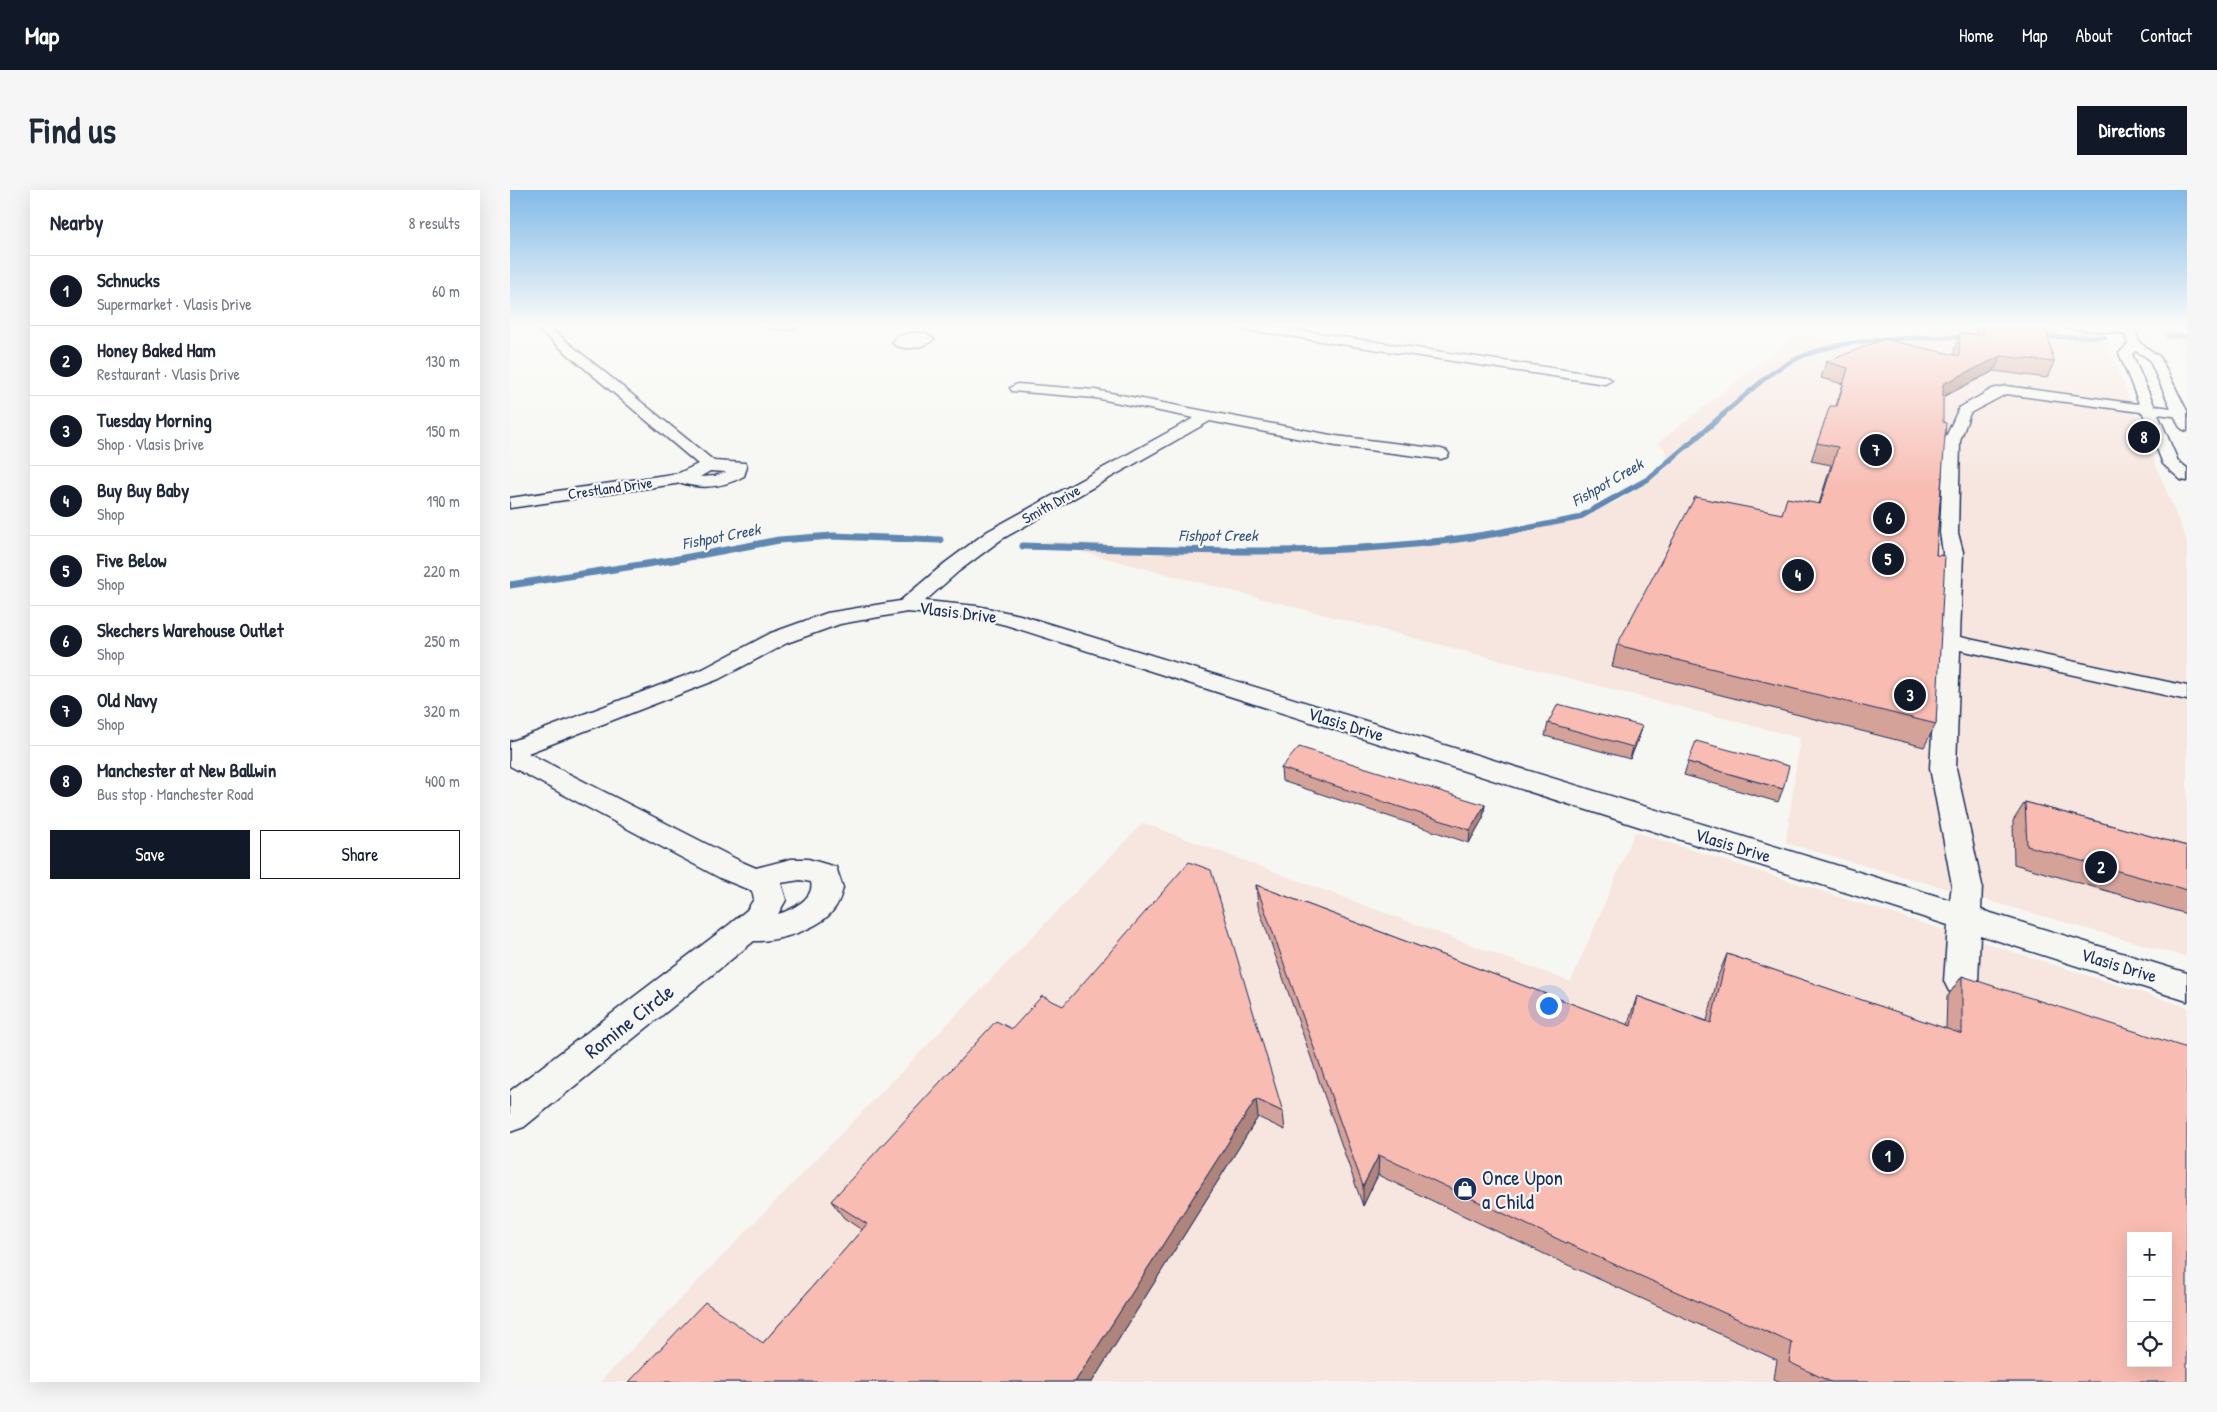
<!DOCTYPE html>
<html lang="en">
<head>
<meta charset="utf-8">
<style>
	:root { --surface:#fff; --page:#f6f6f7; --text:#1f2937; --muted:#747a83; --line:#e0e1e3; --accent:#111827 }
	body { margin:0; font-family:"Patrick Hand",sans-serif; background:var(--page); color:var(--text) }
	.controls { position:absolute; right:15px; bottom:15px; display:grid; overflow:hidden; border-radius:0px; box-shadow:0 5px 20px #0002 }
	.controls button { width:45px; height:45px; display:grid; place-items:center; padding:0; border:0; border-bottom:1px solid var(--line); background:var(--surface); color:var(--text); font:25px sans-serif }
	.you { position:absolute; left:1038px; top:815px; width:18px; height:18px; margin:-12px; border:4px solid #fff; border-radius:50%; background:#1a73e8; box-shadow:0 0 0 8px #1a73e833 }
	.badge { display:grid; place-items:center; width:32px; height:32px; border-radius:50%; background:var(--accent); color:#fff; font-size:16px; font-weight:700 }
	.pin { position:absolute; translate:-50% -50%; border:2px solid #fff; box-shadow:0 1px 5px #0006 }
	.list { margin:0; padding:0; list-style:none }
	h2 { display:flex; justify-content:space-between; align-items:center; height:65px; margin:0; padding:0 20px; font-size:21px }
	h2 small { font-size:16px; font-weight:400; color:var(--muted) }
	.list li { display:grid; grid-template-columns:32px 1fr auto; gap:15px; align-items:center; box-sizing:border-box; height:70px; padding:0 20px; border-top:1px solid var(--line) }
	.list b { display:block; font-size:19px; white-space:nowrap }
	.list p { margin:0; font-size:16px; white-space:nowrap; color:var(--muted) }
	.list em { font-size:16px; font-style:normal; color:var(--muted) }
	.actions { display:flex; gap:10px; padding:15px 20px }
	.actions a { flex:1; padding:11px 0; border:1px solid var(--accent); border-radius:0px; text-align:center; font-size:18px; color:var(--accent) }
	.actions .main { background:var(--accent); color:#fff }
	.icon { flex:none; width:28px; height:28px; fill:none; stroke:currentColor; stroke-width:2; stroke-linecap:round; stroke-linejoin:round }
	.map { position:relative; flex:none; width:1677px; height:1192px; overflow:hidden; border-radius:0px }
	header { display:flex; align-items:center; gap:30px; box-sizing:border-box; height:70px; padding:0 25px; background:var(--accent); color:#fff }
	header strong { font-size:24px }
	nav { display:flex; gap:28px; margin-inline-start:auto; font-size:18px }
	.intro { display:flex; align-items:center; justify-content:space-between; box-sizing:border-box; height:120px; padding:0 30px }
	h1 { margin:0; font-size:35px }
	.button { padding:12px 22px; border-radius:0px; background:var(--accent); color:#fff; font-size:18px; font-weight:700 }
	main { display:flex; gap:30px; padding:0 30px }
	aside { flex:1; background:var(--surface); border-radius:0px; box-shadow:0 5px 20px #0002 }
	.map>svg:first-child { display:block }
</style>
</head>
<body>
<header>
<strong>Map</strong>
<nav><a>Home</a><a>Map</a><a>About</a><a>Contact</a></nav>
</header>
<div class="intro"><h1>Find us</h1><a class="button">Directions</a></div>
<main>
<aside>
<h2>Nearby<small>8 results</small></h2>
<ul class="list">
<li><span class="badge">1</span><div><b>Schnucks</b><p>Supermarket · Vlasis Drive</p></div><em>60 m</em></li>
<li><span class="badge">2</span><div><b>Honey Baked Ham</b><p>Restaurant · Vlasis Drive</p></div><em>130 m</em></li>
<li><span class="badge">3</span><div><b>Tuesday Morning</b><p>Shop · Vlasis Drive</p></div><em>150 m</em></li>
<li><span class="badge">4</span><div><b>Buy Buy Baby</b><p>Shop</p></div><em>190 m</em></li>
<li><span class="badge">5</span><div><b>Five Below</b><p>Shop</p></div><em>220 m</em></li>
<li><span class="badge">6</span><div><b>Skechers Warehouse Outlet</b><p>Shop</p></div><em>250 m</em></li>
<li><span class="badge">7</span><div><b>Old Navy</b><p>Shop</p></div><em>320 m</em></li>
<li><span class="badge">8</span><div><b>Manchester at New Ballwin</b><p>Bus stop · Manchester Road</p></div><em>400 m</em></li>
</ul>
<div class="actions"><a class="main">Save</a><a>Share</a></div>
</aside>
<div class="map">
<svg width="1677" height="1192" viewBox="0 0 1677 1192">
	<rect width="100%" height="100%" fill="#f6f6f2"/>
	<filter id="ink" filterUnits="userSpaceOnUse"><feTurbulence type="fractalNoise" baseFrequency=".02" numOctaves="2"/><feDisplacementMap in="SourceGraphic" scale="10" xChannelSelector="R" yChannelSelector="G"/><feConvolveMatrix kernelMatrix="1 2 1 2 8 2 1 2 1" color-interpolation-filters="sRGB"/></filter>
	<g filter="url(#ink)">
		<path fill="#f7e5df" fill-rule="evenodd" d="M 1419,134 L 1589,134 L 1677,352 L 1677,767 L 1276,653 L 1290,548 L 530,351 L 816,364 L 956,352 L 1053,333 L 1107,312 L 1157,278 L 1155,259 L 1148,253 L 1287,144 L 1355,153 L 1418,143 Z
			M 1655,134 L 1677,134 L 1677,175 L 1661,146 Z
			M 633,633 L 1061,792 L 1125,642 L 1677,817 L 1677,1192 L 90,1192 ZM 1621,1046 L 1658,1046 L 1658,1173 L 1621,1173 Z"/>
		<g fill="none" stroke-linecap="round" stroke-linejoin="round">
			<path stroke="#5e87b1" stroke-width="4.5" d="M 1658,146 L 1677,146
				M 1528,147 L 1595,147
				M 1212,225 C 1229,211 1245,196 1262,183 C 1315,144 1397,148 1460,147"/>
			<path stroke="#5e87b1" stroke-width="5.5" d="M 1002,341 L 1068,328 L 1138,289 L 1214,224"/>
			<path stroke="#5e87b1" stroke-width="7" d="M 513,356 C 678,360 846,371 1009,339
				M 0,395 L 163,370 L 269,350 L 322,346 L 430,350"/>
			<g stroke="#1b2f5e" stroke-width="3">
				<path id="minor" d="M 22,134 L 35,134 L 204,271 L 235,273 L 237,277 L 234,286 C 214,297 194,300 172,293 L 0,318 L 0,308 L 169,283 L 188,274 ZM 200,281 L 216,282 L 205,286 L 190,287 Z
					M 252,134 L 292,134 C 283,142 265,139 254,137 Z
					M 719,134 L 745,134 L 1095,186 L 1102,190 L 1095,194 L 725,138 Z
					M 1550,134 C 1563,132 1617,131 1625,140 L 1619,144 L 1556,138 Z
					M 401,143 L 415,143 L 424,149 C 416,158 391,162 382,153 L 388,146 Z
					M 507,194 L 585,200 L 826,246 L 931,259 L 937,261 L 939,264 L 937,267 L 931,269 L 826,256 L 700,231 L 492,349 L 449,381 L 415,411 L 467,416 L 510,425 L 1440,710 L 1442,695 L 1420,578 L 1433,362 L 1430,343 L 1434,251 L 1449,218 L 1482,199 L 1496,196 L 1643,216 L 1645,219 L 1643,222 L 1638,223 L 1496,204 L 1460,223 L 1450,251 L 1448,343 L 1453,362 L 1450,447 L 1677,496 L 1677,510 L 1450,460 L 1446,578 L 1472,695 L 1471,720 L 1677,783 L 1677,811 L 1470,745 L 1468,791 L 1463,801 L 1451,805 L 1439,801 L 1434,791 L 1438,735 L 496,435 L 467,428 L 397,422 L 330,434 L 277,453 L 209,489 L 18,563 L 232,672 L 246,678 L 281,669 L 298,669 L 326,677 L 333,698 C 331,705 329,713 324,719 C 311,739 267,752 244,751 L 14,937 L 0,942 L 0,901 L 220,734 L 237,720 L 244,709 L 242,701 L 210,688 L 0,576 L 0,552 L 193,479 L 261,443 L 317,423 L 390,411 L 435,373 L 478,341 L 684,228 L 585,208 L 502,201 L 500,198 ZM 290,690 L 301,692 C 305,708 282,720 268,724 L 276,710 L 271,693 Z"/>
			</g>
			<g stroke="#1b2f5e" stroke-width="3">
				<path id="major" d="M 1638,215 L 1677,220 L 1677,228 L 1633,222 L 1631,219 L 1633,216 Z"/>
			</g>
			<g stroke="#1b2f5e" stroke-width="3">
				<path id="highway" d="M 1611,134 L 1623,134 L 1630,153 L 1650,167 L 1677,221 L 1677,241 L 1672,239 L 1669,236 L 1639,169 L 1626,161 L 1622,164 L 1668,271 L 1677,278 L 1677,291 L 1671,290 L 1653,274 L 1609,163 L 1618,154 Z"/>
			</g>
			<use href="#minor" fill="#f6f6f2" fill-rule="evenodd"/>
			<use href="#major" fill="#f6f6f2" fill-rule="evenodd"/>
			<use href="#highway" fill="#f6f6f2" fill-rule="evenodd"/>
		</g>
		<path fill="#d5a29a" stroke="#1b2f5e" d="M 1465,134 L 1535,134 L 1544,172 L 1537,188 L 1484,181 L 1433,207 L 1426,365 L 1426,534 L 1414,557 L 1102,477 L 1107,455 L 1272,324 L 1309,314 L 1321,275 L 1301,271 L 1307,253 L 1326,216 L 1333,194 L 1311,188 L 1316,172 L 1444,165 L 1445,157 L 1450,143 L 1466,145 Z
			M 1038,533 L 1132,536 L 1129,548 L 1120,569 L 1035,546 Z
			M 1178,572 L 1273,599 L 1268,612 L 1174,585 Z
			M 771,578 L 975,615 L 973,628 L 959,653 L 772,591 Z
			M 1515,612 L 1677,656 L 1677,724 L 1504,674 L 1503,631 Z
			M 746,695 L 1118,835 L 1120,827 L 1127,806 L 1197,831 L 1208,786 L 1217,764 L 1436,839 L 1437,807 L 1452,786 L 1677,1192 L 1271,1192 L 1264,1189 L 1267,1170 L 1047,1070 L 868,985 L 853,1016 L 748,716 Z
			M 553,816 L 773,922 L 775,940 L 748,927 L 582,1192 L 119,1192 L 253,1153 L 352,1040 L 334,1028 L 321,1011 L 502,839 Z"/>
		<path fill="#ae847d" stroke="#1b2f5e" d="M 1491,166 L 1484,181 L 1426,210 L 1433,194 Z
			M 1132,536 L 1129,548 L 1120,569 L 1123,557 Z
			M 975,615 L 973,628 L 959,653 L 960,640 Z
			M 746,909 L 748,927 L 582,1192 L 565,1192 Z
			M 869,965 L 868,985 L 853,1016 L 853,996 Z"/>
		<path fill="#f8bcb3" stroke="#1b2f5e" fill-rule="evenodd" d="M 1472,134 L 1535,134 L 1544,172 L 1491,166 L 1433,194 L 1433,232 L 1436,233 L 1426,365 L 1435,366 L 1426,534 L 1107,455 L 1185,307 L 1272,324 L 1277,308 L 1310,314 L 1328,257 L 1307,253 L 1320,216 L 1327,216 L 1338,178 L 1316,172 L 1374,149 L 1449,166 L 1450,143 L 1473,145 Z
			M 1048,514 L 1132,536 L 1123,557 L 1038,533 Z
			M 1186,551 L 1279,576 L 1273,599 L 1178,572 Z
			M 789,557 L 975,615 L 960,640 L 771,578 Z
			M 1515,612 L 1677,656 L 1677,700 L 1517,656 Z
			M 679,672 L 701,680 L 773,922 L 746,909 L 565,1192 L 119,1192 L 195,1112 L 253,1153 L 357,1034 L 321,1011 L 486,831 L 502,839 L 532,806 L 553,816 Z
			M 746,695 L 1121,836 L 1127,806 L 1201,833 L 1217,764 L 1452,844 L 1452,786 L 1677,858 L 1677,1192 L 1321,1192 L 1279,1172 L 1282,1153 L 1054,1052 L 869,965 L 853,996 ZM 1621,1046 L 1658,1046 L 1658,1173 L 1621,1173 Z"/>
	</g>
	<linearGradient id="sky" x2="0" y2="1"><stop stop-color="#82bae8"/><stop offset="0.45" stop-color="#fbfbf9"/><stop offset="1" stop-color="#fbfbf9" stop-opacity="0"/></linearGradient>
	<rect width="1677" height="300" fill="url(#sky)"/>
	<defs>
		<g id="shop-disc" transform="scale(1.25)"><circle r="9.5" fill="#1b2f5e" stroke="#f6f6f2"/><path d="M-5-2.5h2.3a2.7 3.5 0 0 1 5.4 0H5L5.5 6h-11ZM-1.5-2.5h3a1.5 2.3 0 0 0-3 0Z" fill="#fff"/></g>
	</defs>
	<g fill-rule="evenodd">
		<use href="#shop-disc" x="955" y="999"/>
	</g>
	<g text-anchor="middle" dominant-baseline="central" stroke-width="4.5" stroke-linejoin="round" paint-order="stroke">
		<g font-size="15" fill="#1b2f5e" stroke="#f6f6f2">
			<text transform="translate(100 298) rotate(-8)">Crestland Drive</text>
			<text transform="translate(541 314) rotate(-29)">Smith Drive</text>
		</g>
		<g font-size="16" font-style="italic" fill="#375480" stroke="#f6f6f2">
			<text transform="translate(1097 292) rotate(-30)">Fishpot Creek</text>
			<text x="708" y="345">Fishpot Creek</text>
			<text transform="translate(211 346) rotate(-11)">Fishpot Creek</text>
		</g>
		<g font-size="18" fill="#1b2f5e" stroke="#f6f6f2">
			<text transform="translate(448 422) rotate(7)">Vlasis Drive</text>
			<text transform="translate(836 534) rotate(17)">Vlasis Drive</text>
			<text transform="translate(1223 655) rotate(17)">Vlasis Drive</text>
			<text transform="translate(1609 775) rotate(17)">Vlasis Drive</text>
		</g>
		<g font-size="21" fill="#1b2f5e" stroke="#f6f6f2">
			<text transform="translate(119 831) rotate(-38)">Romine Circle</text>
		</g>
		<g font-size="21" fill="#1b2f5e" stroke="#f6f6f2" text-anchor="start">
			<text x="972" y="987">Once Upon<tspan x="972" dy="24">a Child</tspan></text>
		</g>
	</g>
</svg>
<div class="controls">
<button>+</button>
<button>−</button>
<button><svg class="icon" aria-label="locate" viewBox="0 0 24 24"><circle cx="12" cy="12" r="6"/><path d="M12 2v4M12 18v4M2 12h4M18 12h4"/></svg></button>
</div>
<div class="you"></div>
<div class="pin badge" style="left:1378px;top:966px">1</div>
<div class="pin badge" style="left:1591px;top:677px">2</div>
<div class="pin badge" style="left:1400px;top:505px">3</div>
<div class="pin badge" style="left:1288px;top:385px">4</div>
<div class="pin badge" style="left:1378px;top:369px">5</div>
<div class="pin badge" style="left:1379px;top:328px">6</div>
<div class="pin badge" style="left:1366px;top:260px">7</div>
<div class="pin badge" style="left:1634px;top:247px">8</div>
</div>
</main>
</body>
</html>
